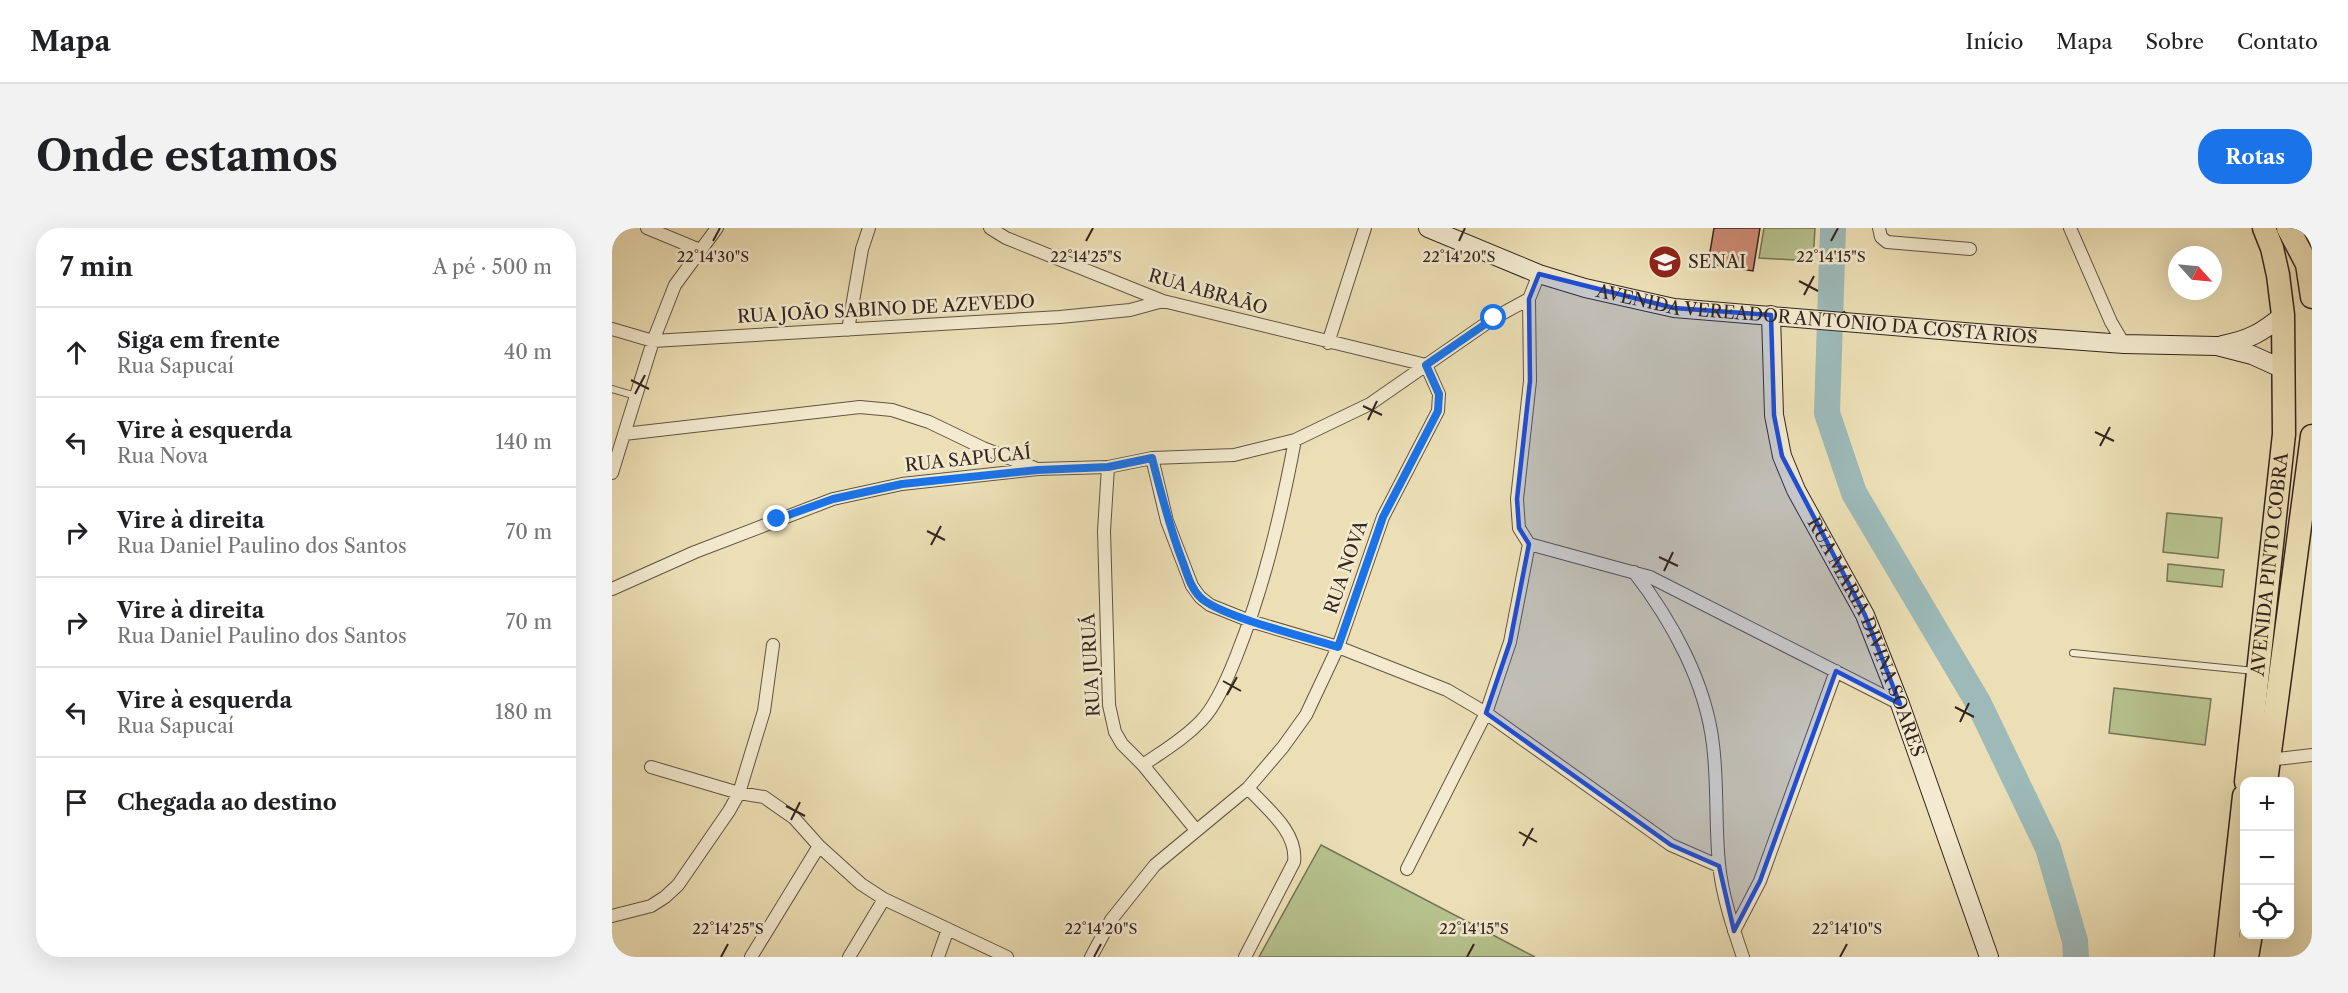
<!DOCTYPE html>
<html lang="pt">
<head>
<meta charset="utf-8">
<style>
	:root { --surface:#fff; --page:#f2f2f2; --text:#202124; --muted:#757577; --line:#e0e0e0; --accent:#1a73e8 }
	body { margin:0; font-family:"Libre Caslon Text",serif; background:var(--page); color:var(--text) }
	.controls { position:absolute; right:18px; bottom:18px; display:grid; overflow:hidden; border-radius:12px; box-shadow:0 6px 24px #0002 }
	.controls button { width:54px; height:54px; display:grid; place-items:center; padding:0; border:0; border-bottom:2px solid var(--line); background:var(--surface); color:var(--text); font:30px sans-serif }
	.compass { position:absolute; left:1556px; top:18px; width:54px; height:54px; border-radius:50%; background:var(--surface); box-shadow:0 6px 24px #0002; rotate:117deg }
	.stop { position:absolute; width:18px; height:18px; margin:-14px; border:4px solid #1a73e8; border-radius:50%; background:#fff }
	.stop.end { background:#1a73e8; border-color:#fff; box-shadow:0 2px 6px #0008 }
	.list { margin:0; padding:0; list-style:none }
	h2 { display:flex; justify-content:space-between; align-items:center; height:78px; margin:0; padding:0 24px; font-size:26px }
	h2 small { font-size:20px; font-weight:400; color:var(--muted) }
	.list li { display:grid; grid-template-columns:39px 1fr auto; gap:18px; align-items:center; box-sizing:border-box; height:90px; padding:0 24px; border-top:2px solid var(--line) }
	.list b { display:block; font-size:22px; white-space:nowrap }
	.list p { margin:0; font-size:20px; white-space:nowrap; color:var(--muted) }
	.list em { font-size:20px; font-style:normal; color:var(--muted) }
	.icon { flex:none; width:33px; height:33px; fill:none; stroke:currentColor; stroke-width:2; stroke-linecap:round; stroke-linejoin:round }
	.map { position:relative; flex:none; width:1700px; height:729px; overflow:hidden; border-radius:24px }
	header { display:flex; align-items:center; gap:36px; box-sizing:border-box; height:84px; padding:0 30px; background:var(--surface); border-bottom:2px solid var(--line) }
	header strong { font-size:28px }
	nav { display:flex; gap:33px; margin-inline-start:auto; font-size:21px }
	.intro { display:flex; align-items:center; justify-content:space-between; box-sizing:border-box; height:144px; padding:0 36px }
	h1 { margin:0; font-size:42px }
	.button { padding:15px 27px; border-radius:24px; background:var(--accent); color:#fff; font-size:21px; font-weight:700 }
	main { display:flex; gap:36px; padding:0 36px }
	aside { flex:1; background:var(--surface); border-radius:24px; box-shadow:0 6px 24px #0002 }
	.map>svg:first-child { display:block }
</style>
</head>
<body>
<header>
<strong>Mapa</strong>
<nav><a>Início</a><a>Mapa</a><a>Sobre</a><a>Contato</a></nav>
</header>
<div class="intro"><h1>Onde estamos</h1><a class="button">Rotas</a></div>
<main>
<aside>
<h2>7 min<small>A pé · 500 m</small></h2>
<ul class="list">
<li><svg class="icon" aria-label="ahead" viewBox="0 0 24 24"><path d="M12 20V5M6 11l6-6 6 6"/></svg><div><b>Siga em frente</b><p>Rua Sapucaí</p></div><em>40 m</em></li>
<li><svg class="icon" aria-label="left" viewBox="0 0 24 24"><path d="M17 20v-9H6M10 6l-5 5 5 5"/></svg><div><b>Vire à esquerda</b><p>Rua Nova</p></div><em>140 m</em></li>
<li><svg class="icon" aria-label="right" viewBox="0 0 24 24"><path d="M7 20v-9h11M14 6l5 5-5 5"/></svg><div><b>Vire à direita</b><p>Rua Daniel Paulino dos Santos</p></div><em>70 m</em></li>
<li><svg class="icon" aria-label="right" viewBox="0 0 24 24"><path d="M7 20v-9h11M14 6l5 5-5 5"/></svg><div><b>Vire à direita</b><p>Rua Daniel Paulino dos Santos</p></div><em>70 m</em></li>
<li><svg class="icon" aria-label="left" viewBox="0 0 24 24"><path d="M17 20v-9H6M10 6l-5 5 5 5"/></svg><div><b>Vire à esquerda</b><p>Rua Sapucaí</p></div><em>180 m</em></li>
<li><svg class="icon" aria-label="arrive" viewBox="0 0 24 24"><path d="M6 21V4h12l-3 4 3 4H6"/></svg><div><b>Chegada ao destino</b></div></li>
</ul>
</aside>
<div class="map">
<svg width="1700" height="729" viewBox="0 0 1700 729">
	<rect width="100%" height="100%" fill="#ecdfb5"/>
	<filter id="stains"><feTurbulence type="fractalNoise" baseFrequency=".00333" numOctaves="4"/><feColorMatrix values="0 0 0 0 .2 0 0 0 0 .09 0 0 0 0 .02 0 0 0 .5 -.17"/></filter>
	<radialGradient id="worn" r=".72"><stop offset=".6" stop-color="#630" stop-opacity="0"/><stop offset="1" stop-color="#630" stop-opacity=".3"/></radialGradient>
	<path fill="#b6c28e" stroke="#747456" stroke-width="1.5" d="M 1152,0 L 1203,0 L 1201,33 L 1147,30 Z
		M 1555,285 L 1610,290 L 1606,330 L 1551,324 Z
		M 1556,336 L 1612,342 L 1610,359 L 1555,353 Z
		M 1502,460 L 1599,471 L 1593,517 L 1497,505 Z
		M 709,617 L 923,729 L 647,729 Z"/>
	<g fill="none" stroke-linecap="round" stroke-linejoin="round">
		<path stroke="#9dbab9" stroke-width="26" d="M 1221,0 L 1215,185 L 1242,265 L 1367,476 L 1436,620 L 1463,713 L 1464,729"/>
	</g>
	<path fill="#cd8b74" stroke="#33251f" stroke-width="1.5" d="M 1102,0 L 1148,0 L 1141,43 L 1096,36 Z"/>
	<g fill="none" stroke-linecap="round" stroke-linejoin="round">
		<g stroke="#615444" stroke-width="8">
			<path id="lane" d="M 0,161 L 24,168
				M 1461,425 L 1643,443"/>
		</g>
		<g stroke="#615444" stroke-width="14">
			<path id="street" d="M 35,0 L 88,22
				M 378,0 L 394,10 L 551,73 L 814,137 L 827,166 L 826,183 L 771,289 L 726,419 L 694,487 L 671,519 L 636,560 L 543,637 L 499,692 L 479,729
				M 1267,0 L 1269,9 L 1275,14 L 1358,21
				M 1458,0 L 1499,94 L 1512,116
				M 0,101 L 41,113 L 448,89 L 518,82 L 551,73
				M 236,102 L 250,21 L 257,0
				M 716,115 L 753,0
				M 12,206 L 248,179 L 280,182 L 317,194 L 371,220 L 423,240
				M 540,230 L 555,293 L 580,358 L 588,369 L 598,377 L 638,393 L 726,419 L 835,462 L 874,485 L 1059,617 L 1107,638
				M 496,239 L 492,303 L 497,477 L 503,504 L 510,516 L 531,537 L 584,602
				M 0,245 L 41,113 L 63,57 L 105,0
				M 917,316 L 1038,349 L 1288,476
				M 1022,344 C 1060,393 1094,455 1101,517 C 1106,556 1103,597 1107,636 C 1110,667 1121,700 1131,729
				M 0,361 L 83,324 L 221,271 L 290,256 L 426,241 L 496,239 L 540,230 L 622,227 L 683,212 L 758,176 L 882,90 L 917,71 L 927,46
				M 1656,532 L 1700,527
				M 531,537 C 551,523 572,511 589,493 C 604,478 616,449 624,429 C 652,359 669,286 683,212
				M 39,539 L 127,565 L 152,569 L 182,590 L 207,618 L 249,656 L 272,671 L 395,729
				M 795,641 L 874,485 L 898,414 L 917,316 L 907,300 L 905,271 L 918,153 L 917,71
				M 0,688 L 39,678 L 53,669 L 66,657 L 117,583 L 127,565 L 152,483 L 161,417
				M 1122,703 L 1148,653 L 1224,443
				M 139,729 L 207,618
				M 237,729 L 272,671
				M 326,729 L 336,701
				M 633,729 L 682,634 C 686,604 654,580 636,560"/>
		</g>
		<g stroke="#33251f" stroke-width="20">
			<g id="secondary">
				<path id="s1" d="M 816,0 L 927,46 L 973,60 L 1062,80 L 1389,107 L 1512,116 L 1605,118 L 1640,127 L 1671,141"/>
				<path id="s2" d="M 1159,87 L 1162,187 L 1170,228 L 1184,262 L 1253,387 L 1288,476 L 1377,729"/>
				<path d="M 1610,117 C 1636,112 1650,105 1671,87"/>
			</g>
		</g>
		<g stroke="#33251f" stroke-width="25">
			<g id="highway">
				<path d="M 1676,0 L 1695,36 L 1700,69"/>
				<path id="s3" d="M 1634,554 L 1672,206 L 1671,87 L 1666,47 L 1660,20 L 1652,0"/>
				<path d="M 1654,554 L 1700,208"/>
				<path d="M 1614,729 L 1632,568"/>
				<path d="M 1635,729 L 1639,706"/>
			</g>
		</g>
		<use href="#lane" stroke="#f3eacf" stroke-width="6"/>
		<use href="#street" stroke="#f3eacf" stroke-width="12"/>
		<use href="#secondary" stroke="#f3eacf" stroke-width="18"/>
		<use href="#highway" stroke="#ecdfb5" stroke-width="22"/>
	</g>
	<g fill="none" stroke-linecap="round" stroke-linejoin="round">
		<path stroke="#1a73e8" stroke-width="8" d="M 165,291 L 221,271 L 290,256 L 426,242 L 496,239 L 540,230 C 549,265 557,298 570,332 C 575,345 578,359 588,369 C 606,388 697,410 726,419 L 771,289 L 826,183 L 827,166 L 814,137 L 882,90"/>
	</g>
	<path fill="#1d4ed8" fill-opacity="0.2" stroke="#1d4ed8" stroke-width="4.5" stroke-linejoin="round" d="M 927,46 L 1062,80 L 1159,87 L 1162,187 L 1170,228 L 1253,387 L 1288,476 L 1224,443 L 1148,653 L 1122,703 L 1107,638 L 1059,617 L 874,485 L 898,414 L 917,316 L 907,300 L 905,271 L 918,153 L 917,71 Z"/>
	<path fill="none" stroke="#33251f" stroke-width="2" d="M 101,13 L 108,0M 474,13 L 481,0M 847,13 L 853,0M 1219,13 L 1226,0M 1187,53 L 1206,63M 1192,67 L 1202,48M 19,152 L 37,161M 23,166 L 33,147M 751,178 L 770,187M 756,192 L 765,173M 1483,204 L 1502,213M 1488,218 L 1498,199M 315,303 L 333,312M 319,317 L 329,298M 1047,329 L 1066,338M 1052,343 L 1061,324M 611,453 L 629,463M 615,467 L 625,449M 1343,479 L 1362,489M 1348,494 L 1357,475M 174,578 L 193,588M 179,592 L 188,574M 907,604 L 925,614M 911,618 L 921,600M 109,729 L 116,716M 482,729 L 489,716M 855,729 L 862,716M 1228,729 L 1235,716"/>
	<defs>
		<g id="university-disc" transform="scale(1.725)"><circle r="9.5" fill="#8f2418" stroke="#f3eacf"/><path d="M0-5L7-2L0 1L-7-2ZM-4 1L0 2.5L4 1V4Q0 6-4 4Z" fill="#fff"/></g>
	</defs>
	<g fill-rule="evenodd">
		<use href="#university-disc" x="1053" y="34"/>
	</g>
	<g text-anchor="middle" dominant-baseline="central" stroke-width="5" stroke-linejoin="round" paint-order="stroke">
		<g font-size="18" fill="#33251f" stroke="#f3eacf" text-anchor="start">
			<text x="1076" y="34">SENAI</text>
		</g>
		<g font-size="18" fill="#33251f" stroke="#f3eacf">
			<text transform="translate(596 64) rotate(16)">RUA ABRAÃO</text>
			<text transform="translate(274 81) rotate(-3)">RUA JOÃO SABINO DE AZEVEDO</text>
			<text stroke="none"><textPath href="#s1" startOffset="402">AVENIDA VEREADOR ANTÔNIO DA COSTA RIOS</textPath></text>
			<text transform="translate(356 231) rotate(-6)">RUA SAPUCAÍ</text>
			<text stroke="none"><textPath href="#s3" startOffset="219">AVENIDA PINTO COBRA</textPath></text>
			<text transform="translate(734 339) rotate(-71)">RUA NOVA</text>
			<text stroke="none"><textPath href="#s2" startOffset="342">RUA MARIA DIVINA SOARES</textPath></text>
			<text transform="translate(479 437) rotate(-93)">RUA JURUÁ</text>
		</g>
	</g>
	<g font-size="15" text-anchor="middle" fill="#33251f" stroke="#f3eacf" stroke-width="5" stroke-linejoin="round" paint-order="stroke">
		<text x="101" y="34">22°14'30"S</text>
		<text x="474" y="34">22°14'25"S</text>
		<text x="847" y="34">22°14'20"S</text>
		<text x="1219" y="34">22°14'15"S</text>
		<text x="116" y="706">22°14'25"S</text>
		<text x="489" y="706">22°14'20"S</text>
		<text x="862" y="706">22°14'15"S</text>
		<text x="1235" y="706">22°14'10"S</text>
	</g>
	<rect width="100%" height="100%" filter="url(#stains)"/>
	<rect width="100%" height="100%" fill="url(#worn)"/>
</svg>
<div class="controls">
<button>+</button>
<button>−</button>
<button><svg class="icon" aria-label="locate" viewBox="0 0 24 24"><circle cx="12" cy="12" r="6"/><path d="M12 2v4M12 18v4M2 12h4M18 12h4"/></svg></button>
</div>
<svg class="compass" viewBox="-18 -18 36 36"><path d="M0-13l5 13h-10z" fill="#e53935"/><path d="M0 13l5-13h-10z" fill="#757577"/></svg>
<div class="stop" style="left:882px;top:90px"></div>
<div class="stop end" style="left:165px;top:291px"></div>
</div>
</main>
</body>
</html>
